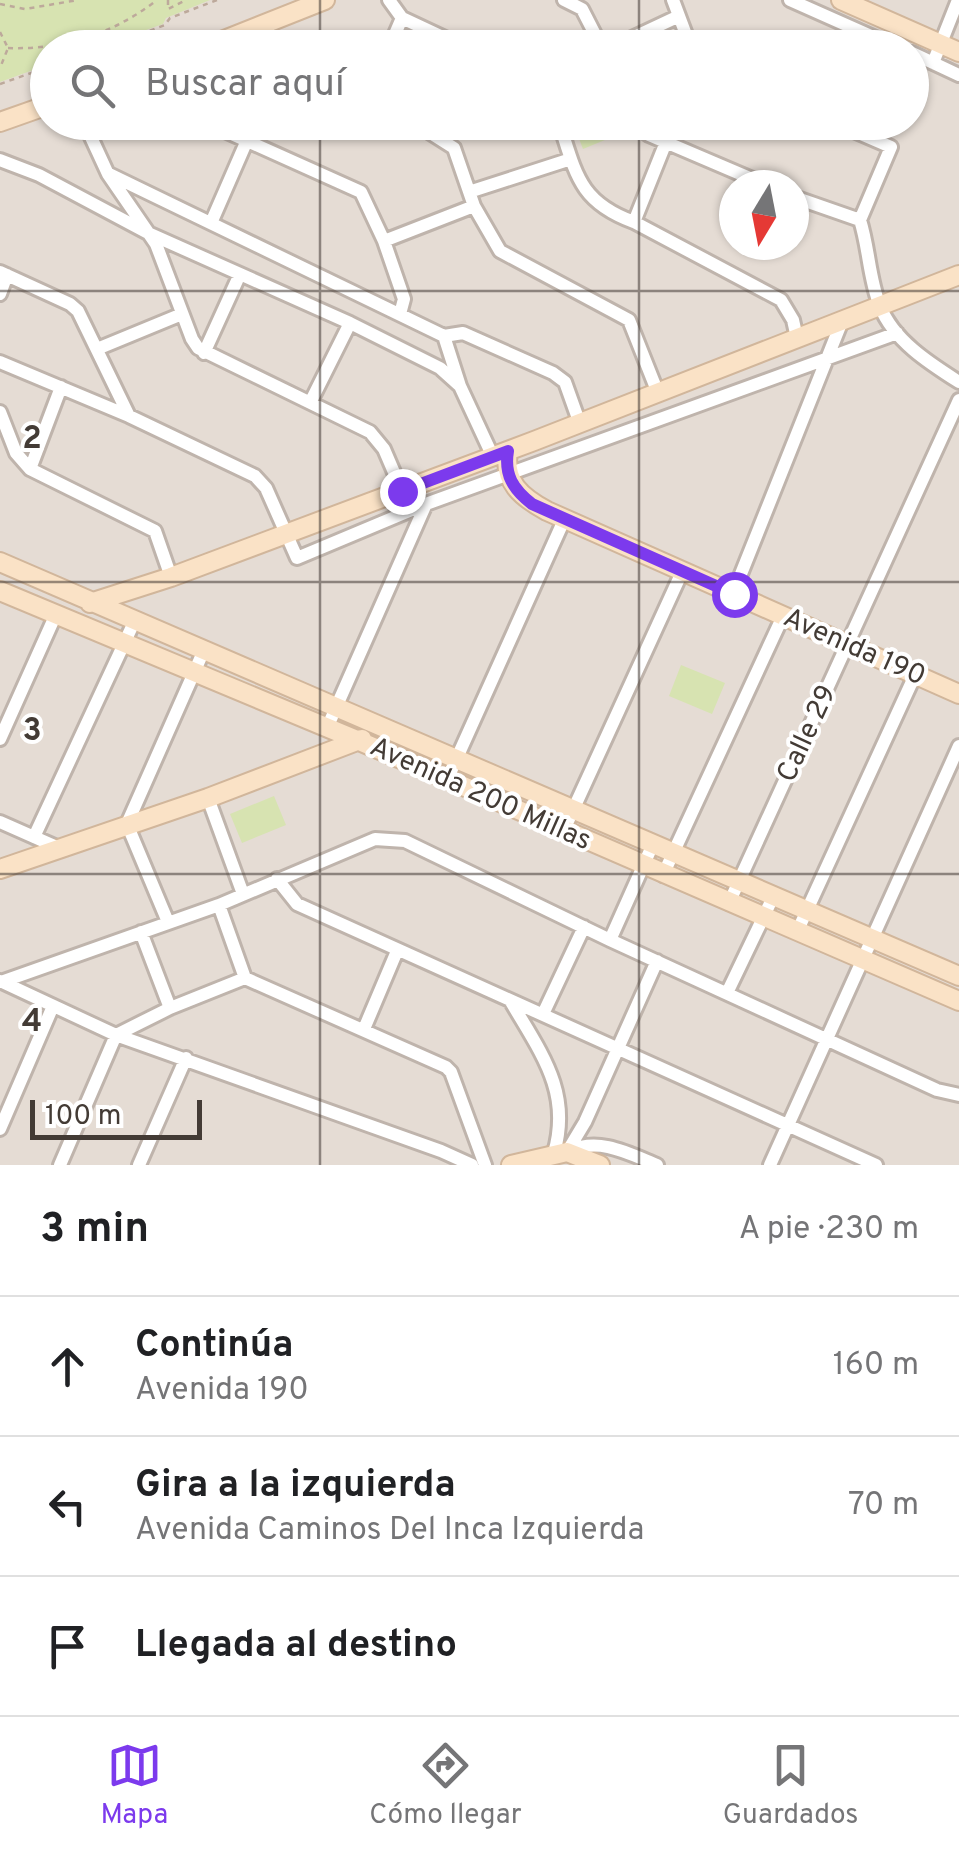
<!DOCTYPE html>
<html lang="es">
<head>
<meta charset="utf-8">
<style>
	:root { --surface:#fff; --page:#f2f2f2; --text:#202124; --muted:#757577; --line:#e0e0e0; --accent:#7c3aed }
	body { margin:0; font-family:Overpass,sans-serif; background:var(--page); color:var(--text) }
	.compass { position:absolute; left:719px; top:170px; width:90px; height:90px; border-radius:50%; background:var(--surface); box-shadow:0 2px 8px #0004; rotate:190deg }
	.scale { position:absolute; left:30px; bottom:25px; width:172px; box-sizing:border-box; padding-left:10px; border:5px solid #433b35; border-top:0; font-size:28px; line-height:35px; white-space:nowrap; color:#433b35; -webkit-text-stroke:8px #fff; paint-order:stroke }
	.stop { position:absolute; width:30px; height:30px; margin:-22px; border:8px solid #7c3aed; border-radius:50%; background:#fff }
	.stop.end { background:#7c3aed; border-color:#fff; box-shadow:0 2px 10px #0008 }
	.list { margin:0; padding:0; list-style:none }
	h2 { display:flex; justify-content:space-between; align-items:center; height:130px; margin:0; padding:0 40px; font-size:42px }
	h2 small { font-size:32px; font-weight:400; color:var(--muted) }
	.list li { display:grid; grid-template-columns:65px 1fr auto; gap:30px; align-items:center; box-sizing:border-box; height:140px; padding:0 40px; border-top:2px solid var(--line) }
	.list b { display:block; font-size:38px; white-space:nowrap }
	.list p { margin:0; font-size:32px; white-space:nowrap; color:var(--muted) }
	.list em { font-size:32px; font-style:normal; color:var(--muted) }
	.icon { flex:none; width:55px; height:55px; fill:none; stroke:currentColor; stroke-width:2; stroke-linecap:round; stroke-linejoin:round }
	.map { position:relative; flex:none; width:959px; height:1165px; overflow:hidden }
	.search { position:absolute; background:var(--surface); box-shadow:0 2px 8px #0004; left:30px; right:30px; top:30px; height:110px; display:flex; align-items:center; gap:25px; box-sizing:border-box; padding:0 35px; border-radius:55px; color:var(--muted); font-size:38px }
	.sheet { height:550px; background:var(--surface) }
	nav { display:flex; justify-content:space-around; align-items:center; box-sizing:border-box; height:140px; border-top:2px solid var(--line); background:var(--surface); font-size:28px; color:var(--muted) }
	nav a { display:grid; justify-items:center; gap:5px }
	nav .on { color:var(--accent) }
	.map>svg:first-child { display:block }
</style>
</head>
<body>
<div class="map">
<svg width="959" height="1165" viewBox="0 0 959 1165">
	<rect width="100%" height="100%" fill="#f1ebe5"/>
	<path fill="#e5dcd4" fill-rule="evenodd" d="M 0,0 L 959,0 L 959,1165 L 0,1165 ZM 48,48 L 912,48 L 912,122 L 48,122 ZM 734,185 L 794,185 L 794,245 L 734,245 Z"/>
	<path fill="#d7e3b1" d="M 0,0 L 210,0 L 166,18 L 163,24 L 98,47 L 48,48 L 47,65 L 0,82 Z
		M 573,123 L 612,123 L 617,135 L 583,149 Z
		M 681,665 L 725,683 L 712,714 L 669,696 Z
		M 274,796 L 286,825 L 242,843 L 230,814 Z"/>
	<g fill="none" stroke-linecap="round" stroke-linejoin="round">
		<g stroke="#bfb4ac" stroke-width="18">
			<path id="street" d="M 389,0 L 402,18 L 466,48
				M 564,0 L 582,9 L 602,48
				M 673,0 L 691,48
				M 790,0 L 898,48
				M 266,25 L 274,48
				M 389,48 L 402,18
				M 611,48 L 677,17
				M 912,53 L 959,75
				M 933,63 L 958,0
				M 84,122 L 108,174 L 156,244 L 192,339 L 198,348 L 370,432 L 384,449 L 402,491
				M 205,122 L 361,192 L 384,241 L 404,299 L 400,314
				M 413,122 L 454,148 L 474,206 L 500,251 L 629,320 L 658,393
				M 559,122 C 576,174 579,202 634,222 L 781,300 L 793,320 L 797,338
				M 630,122 L 649,135 L 766,185
				M 833,122 L 891,147 L 860,220
				M 0,160 L 39,175 L 148,233 L 350,323 L 440,368 L 460,386
				M 109,174 L 444,336 L 460,386 L 493,457
				M 472,191 L 571,159
				M 794,197 L 860,220 C 869,248 869,279 880,306 C 893,340 929,363 959,382
				M 634,222 L 666,142
				M 211,223 L 255,122
				M 384,241 L 474,206
				M 0,272 L 70,304 L 78,311 L 129,416
				M 0,294 L 7,275
				M 444,336 L 463,333 L 553,373 L 565,382 L 580,424
				M 97,349 L 182,314
				M 204,353 L 240,274
				M 0,362 L 129,416 L 255,476 L 266,488 L 297,558 L 426,504 L 897,333
				M 311,401 L 350,323
				M 0,412 L 16,453 L 30,469 L 155,531 L 171,577
				M 30,469 L 61,387
				M 733,594 L 842,321
				M 327,728 L 426,504
				M 0,739 L 56,614
				M 447,780 L 564,520
				M 208,798 L 243,894
				M 0,822 L 59,848
				M 563,832 L 682,572
				M 34,837 L 135,620
				M 663,875 L 783,616
				M 277,879 L 297,904 L 876,1165
				M 729,903 L 959,400
				M 219,905 L 245,978
				M 168,922 L 127,824 L 204,650
				M 141,932 L 170,1008
				M 797,932 L 915,675
				M 610,940 L 653,844
				M 0,981 L 116,1035 L 441,1151 L 472,1165
				M 1,982 L 219,905 L 375,839 L 405,841 L 610,940 L 937,1090 L 959,1095
				M 727,993 L 774,895
				M 510,1000 C 540,1052 572,1091 554,1153
				M 543,1014 L 584,927
				M 364,1029 L 397,951
				M 0,1129 L 53,1006
				M 569,1151 C 599,1137 628,1153 657,1165
				M 567,1152 L 585,1122 L 657,961
				M 60,1165 L 116,1035 L 170,1008 L 245,978 L 446,1067 L 451,1072 L 485,1165
				M 139,1165 L 186,1058
				M 770,1165 L 959,746"/>
		</g>
		<g stroke="#d1b69b" stroke-width="22">
			<path id="secondary" d="M 841,0 L 959,52
				M 204,48 L 325,0
				M 0,122 L 48,105
				M 508,451 C 503,482 521,497 547,511 L 959,694
				M 0,562 L 959,976
				M 0,591 L 357,740 L 959,1001
				M 90,603 L 171,577 L 534,441 L 959,275
				M 0,869 L 208,798 L 362,739
				M 511,1165 L 567,1152 L 600,1165"/>
		</g>
		<path stroke="#bda99b" stroke-width="2.5" stroke-dasharray="5 5" stroke-linecap="butt" d="M 168,0 L 168,9 L 186,0
			M 0,4 L 25,9 L 78,0
			M 0,32 L 8,48 L 0,68
			M 8,48 C 63,50 113,34 157,0
			M 103,48 L 165,25 L 170,18 L 217,0
			M 0,84 L 48,67"/>
		<use href="#street" stroke="#fff" stroke-width="12"/>
		<use href="#secondary" stroke="#fae2c6" stroke-width="18"/>
	</g>
	<g fill="none" stroke-linecap="round" stroke-linejoin="round">
		<path stroke="#7c3aed" stroke-width="12" d="M 402,491 L 508,451 C 504,475 513,489 532,504 L 734,594"/>
	</g>
	<path fill="none" stroke="#433b35" stroke-width="2.5" stroke-opacity="0.55" d="M 320,0 L 320,48M 639,0 L 639,48M 320,122 L 320,1165M 639,122 L 639,1165M 0,291 L 959,291M 0,582 L 959,582M 0,874 L 959,874"/>
	<g text-anchor="middle" dominant-baseline="central" stroke-width="8" stroke-linejoin="round" paint-order="stroke">
		<g font-size="28" fill="#433b35" stroke="#fff">
			<text transform="translate(854 648) rotate(24)">Avenida 190</text>
			<text transform="translate(808 734) rotate(-65)">Calle 29</text>
			<text transform="translate(480 795) rotate(24)">Avenida 200 Millas</text>
		</g>
	</g>
	<g font-size="32" text-anchor="middle" font-weight="bold" fill="#433b35" stroke="#fff" stroke-width="8" stroke-linejoin="round" paint-order="stroke">
		<text x="32" y="448">2</text>
		<text x="32" y="740">3</text>
		<text x="32" y="1031">4</text>
	</g>
</svg>
<svg class="compass" viewBox="-18 -18 36 36"><path d="M0-13l5 13h-10z" fill="#e53935"/><path d="M0 13l5-13h-10z" fill="#757577"/></svg>
<div class="scale">100 m</div>
<div class="stop" style="left:734px;top:594px"></div>
<div class="stop end" style="left:402px;top:491px"></div>
<div class="search"><svg class="icon" aria-label="search" viewBox="0 0 24 24"><circle cx="10" cy="10" r="6"/><path d="M15 15l6 6"/></svg>Buscar aquí</div>
</div>
<section class="sheet">
<h2>3 min<small>A pie · 230 m</small></h2>
<ul class="list">
<li><svg class="icon" aria-label="ahead" viewBox="0 0 24 24"><path d="M12 20V5M6 11l6-6 6 6"/></svg><div><b>Continúa</b><p>Avenida 190</p></div><em>160 m</em></li>
<li><svg class="icon" aria-label="left" viewBox="0 0 24 24"><path d="M17 20v-9H6M10 6l-5 5 5 5"/></svg><div><b>Gira a la izquierda</b><p>Avenida Caminos Del Inca Izquierda</p></div><em>70 m</em></li>
<li><svg class="icon" aria-label="arrive" viewBox="0 0 24 24"><path d="M6 21V4h12l-3 4 3 4H6"/></svg><div><b>Llegada al destino</b></div></li>
</ul>
</section>
<nav>
<a class="on"><svg class="icon" aria-label="map" viewBox="0 0 24 24"><path d="M3 6l6-2 6 2 6-2v14l-6 2-6-2-6 2zM9 4v14M15 6v14"/></svg>Mapa</a>
<a><svg class="icon" aria-label="directions" viewBox="0 0 24 24"><path d="M12 3l9 9-9 9-9-9zM9 14v-3h6M13 9l2 2-2 2"/></svg>Cómo llegar</a>
<a><svg class="icon" aria-label="saved" viewBox="0 0 24 24"><path d="M7 4h10v16l-5-4-5 4z"/></svg>Guardados</a>
</nav>
</body>
</html>
